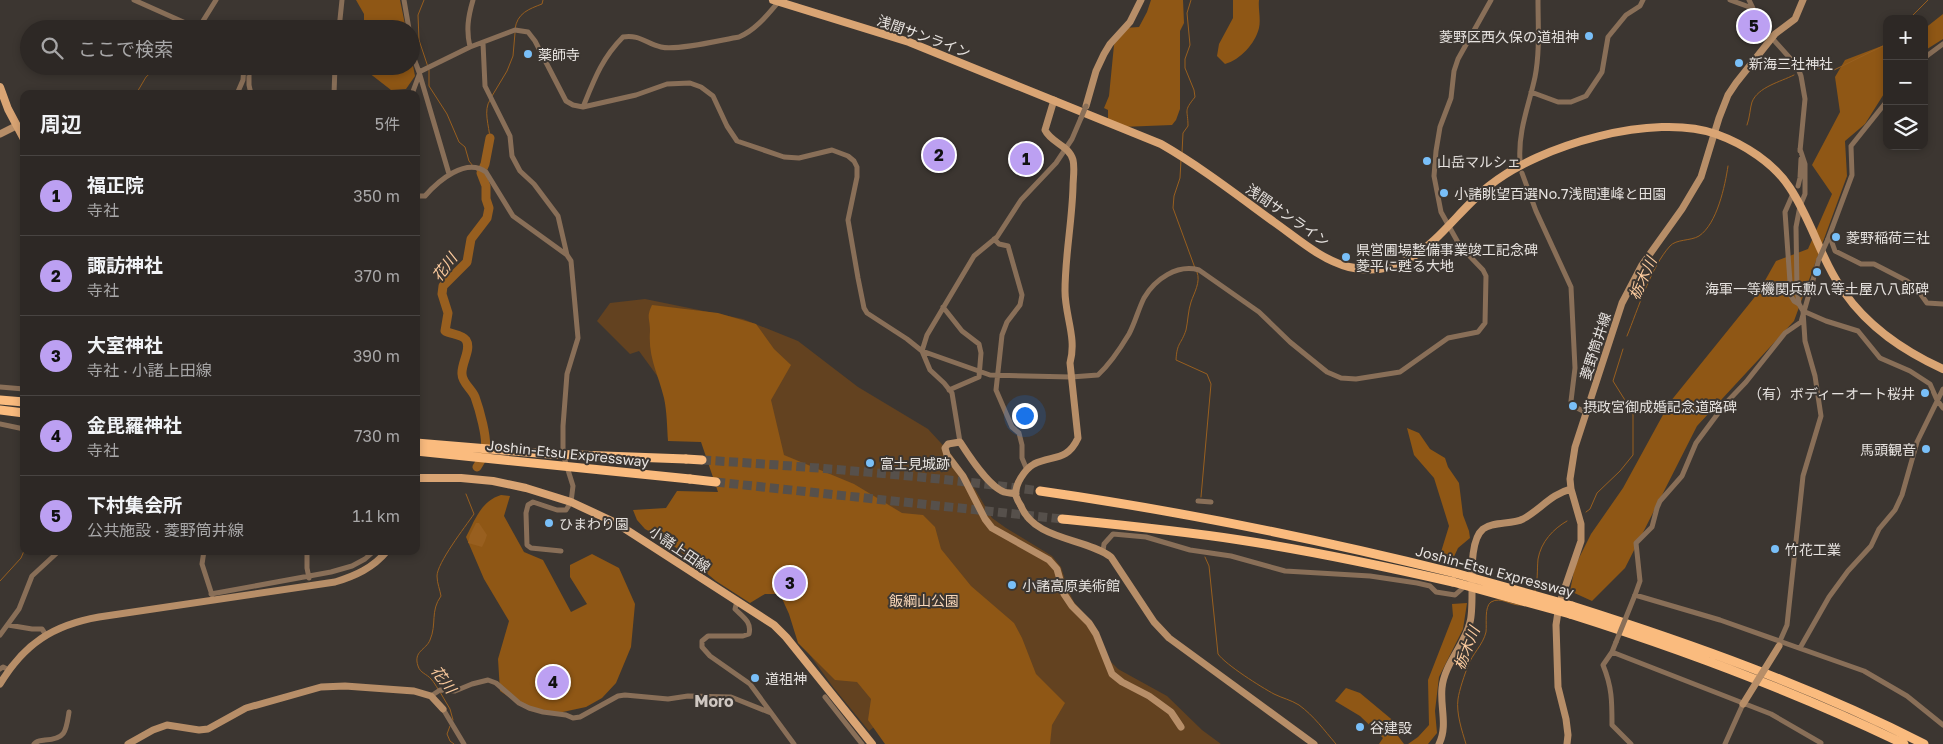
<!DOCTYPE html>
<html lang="ja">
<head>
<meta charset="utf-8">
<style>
	:root { --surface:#2d2825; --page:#393432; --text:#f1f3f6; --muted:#a7a6a7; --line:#484442; --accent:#bca0f2 }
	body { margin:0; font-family:"Golos Text","Noto Sans JP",sans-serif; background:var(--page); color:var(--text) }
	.controls { position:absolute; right:15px; top:15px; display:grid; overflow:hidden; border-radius:10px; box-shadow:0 2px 8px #0003 }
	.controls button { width:45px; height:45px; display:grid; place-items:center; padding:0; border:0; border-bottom:1px solid var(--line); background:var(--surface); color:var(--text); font:25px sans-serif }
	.you { position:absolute; left:1024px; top:415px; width:18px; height:18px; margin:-12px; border:4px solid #fff; border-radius:50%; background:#1a73e8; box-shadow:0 0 0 8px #1a73e833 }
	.badge { display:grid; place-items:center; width:32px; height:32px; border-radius:50%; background:var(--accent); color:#111; font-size:16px; font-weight:700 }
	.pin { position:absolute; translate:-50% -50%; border:2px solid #fff; box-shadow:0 1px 5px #0006 }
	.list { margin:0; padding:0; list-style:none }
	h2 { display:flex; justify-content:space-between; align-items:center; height:65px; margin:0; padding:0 20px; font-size:21px }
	h2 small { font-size:16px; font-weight:400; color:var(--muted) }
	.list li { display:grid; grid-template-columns:32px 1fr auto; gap:15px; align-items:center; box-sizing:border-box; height:80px; padding:0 20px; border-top:1px solid var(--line) }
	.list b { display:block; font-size:19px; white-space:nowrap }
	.list p { margin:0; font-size:16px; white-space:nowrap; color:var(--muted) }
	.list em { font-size:16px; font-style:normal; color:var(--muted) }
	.icon { flex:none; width:28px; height:28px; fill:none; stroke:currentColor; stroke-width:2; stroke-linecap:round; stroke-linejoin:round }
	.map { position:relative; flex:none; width:1943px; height:744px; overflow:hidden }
	.search { position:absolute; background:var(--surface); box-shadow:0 2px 8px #0003; left:20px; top:20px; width:400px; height:55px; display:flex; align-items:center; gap:12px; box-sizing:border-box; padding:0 18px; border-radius:28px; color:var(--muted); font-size:19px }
	.panel { position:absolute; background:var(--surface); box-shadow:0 2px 8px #0003; left:20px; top:90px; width:400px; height:465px; border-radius:10px }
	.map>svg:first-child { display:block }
</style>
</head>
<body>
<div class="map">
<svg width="1943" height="744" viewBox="0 0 1943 744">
	<rect width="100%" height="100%" fill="#3c3631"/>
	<path fill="#634220" d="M 645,299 L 743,319 L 798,341 L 858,387 L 928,429 L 951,454 L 969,479 L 992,518 L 1006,528 L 1052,556 L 1061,567 L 1069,592 L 1074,602 L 1096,628 L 1110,661 L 1118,669 L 1167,696 L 1202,730 L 1221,744 L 905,744 L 904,704 L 869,731 L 833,687 L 802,644 L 752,506 L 639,351 L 630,354 L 597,321 L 610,303 Z"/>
	<path fill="#8f5715" d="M 356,0 L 400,0 L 406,29 L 364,29 L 364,14 Z
		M 1151,0 L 1183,0 L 1184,23 L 1180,31 L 1180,109 L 1176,120 L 1172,125 L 1121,127 L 1108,122 L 1108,110 L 1104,108 L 1109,96 L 1114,45 L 1124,28 L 1139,27 L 1147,12 Z
		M 1233,0 L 1259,0 C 1258,9 1261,19 1259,28 C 1255,44 1240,60 1225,64 L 1217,56 L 1219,44 L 1233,18 Z
		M 1943,14 L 1943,39 L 1924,51 L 1924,29 Z
		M 1887,44 L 1887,89 L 1865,124 L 1845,141 L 1847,176 L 1794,321 L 1697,426 L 1625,568 L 1592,601 L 1570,591 L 1575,566 L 1591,534 L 1623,488 L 1670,402 L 1758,293 L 1776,261 L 1808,249 L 1832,194 L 1812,165 L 1840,112 L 1835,77 L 1845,60 Z
		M 411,55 L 415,76 L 406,89 L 391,90 L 364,69 L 364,66 L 411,66 Z
		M 652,305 L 718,313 L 756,324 L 774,349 L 791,365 L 771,400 L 784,455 L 854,484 L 902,513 L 923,515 L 935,527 L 941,549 L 971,586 L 1014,623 L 1022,638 L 1036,674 L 1065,703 L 1052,725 L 1050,744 L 885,744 L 868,720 L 871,699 L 857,682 L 835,680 L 798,643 L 789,614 L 780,594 L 765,594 L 750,603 L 716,581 L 669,542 L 645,529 L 637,520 L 633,510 L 666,508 L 677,491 L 718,492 L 701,442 L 668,441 C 667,427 667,412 664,398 C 658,373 648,358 650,331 C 650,318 646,318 652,305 Z
		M 1407,428 L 1419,433 L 1430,449 L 1445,458 L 1448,467 L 1459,483 L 1463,515 L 1469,531 L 1470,538 L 1458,548 L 1451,563 L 1441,552 L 1449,526 L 1434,478 L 1414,455 Z
		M 501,495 L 510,496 L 504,516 L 524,552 L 543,560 L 571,612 L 587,604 L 570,577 L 570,565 L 592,554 L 619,568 L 635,604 L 631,647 L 616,683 L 602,698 L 586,707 L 558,713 L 530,711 L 500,691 L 498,659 L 509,621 L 484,579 L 466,537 C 475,520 481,501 501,495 Z
		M 1467,603 L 1463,629 L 1439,677 L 1435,711 L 1437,733 L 1428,744 L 1408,744 L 1418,737 L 1429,725 L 1428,680 L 1453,616 L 1452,604 Z
		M 1346,688 L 1360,693 L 1396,723 L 1398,736 L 1404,744 L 1379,744 L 1383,738 L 1360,716 L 1335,701 Z"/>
	<path fill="#985f1f" d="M 476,523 L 479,523 L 487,535 L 485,541 L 482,547 L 468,543 L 470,535 Z"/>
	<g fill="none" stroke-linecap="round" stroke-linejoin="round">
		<path stroke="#985f1f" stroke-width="1" d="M 424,0 L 418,15 L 419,40 L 428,67
			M 1909,19 L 1928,0
			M 515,29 C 517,13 529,9 542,4 L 543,0
			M 1808,66 L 1832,71 L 1887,44
			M 429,70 L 429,86 L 447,114 L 459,142 L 465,147 L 469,161 L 473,166
			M 136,94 L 146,77 L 158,66
			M 492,96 L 507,71 L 513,56 L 515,33
			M 1747,125 C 1750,117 1750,108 1752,102 C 1758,87 1780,82 1794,75
			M 490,138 C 489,126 483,110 490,100
			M 1182,153 L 1183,133 L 1188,126 C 1188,109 1183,112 1195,97 L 1194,90 L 1185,68 L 1185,59 L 1190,45 L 1187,13 L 1191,0
			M 1181,160 L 1180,178 L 1174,196 L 1173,208 L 1195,268
			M 475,169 L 481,173
			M 1197,272 C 1201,282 1194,293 1191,302 C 1188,311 1188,321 1186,330 C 1181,345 1177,342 1176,360 L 1207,374 L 1211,384 L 1201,497
			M 1627,336 C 1638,309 1651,267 1670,246 C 1676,239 1691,241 1699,236 C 1717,224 1725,186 1728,166
			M 1586,512 L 1590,509 L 1597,493 L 1620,471 L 1633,455 L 1633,413 L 1613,381 L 1623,349
			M 1205,557 L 1209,566 L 1218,654 C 1226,665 1261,687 1274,694 C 1282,698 1291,700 1299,705 C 1314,716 1324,730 1336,744
			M 0,581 L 21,558 L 24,551
			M 1535,591 C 1538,580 1537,570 1538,559 C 1541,542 1553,529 1567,521
			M 438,689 C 436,686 434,682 431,679 C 427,674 420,673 418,666 C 413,651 426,650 430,640 C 437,624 430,611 441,596 C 440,590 437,583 437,576 C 437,563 465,527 474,514 L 466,494
			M 440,692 L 450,709 L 453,720
			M 450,726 L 447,734 L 450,741 L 454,744
			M 1466,744 C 1462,731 1456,713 1458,699 C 1459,691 1465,673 1468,666 C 1472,654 1483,645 1486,632 C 1487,624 1484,607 1491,602 C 1501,596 1511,606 1521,605"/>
		<path stroke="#985f1f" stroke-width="9" d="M 477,467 C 480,462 484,456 485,450 C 488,439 479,408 475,397 C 472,389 462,383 462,374 C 461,363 472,349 466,340 C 463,335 451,334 445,331 L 448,313 L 442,294 L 443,286 L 467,262 L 471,239 L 487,218 L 489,208 L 486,199 L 486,186 L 481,173 L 485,164 L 490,138"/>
		<path stroke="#56504b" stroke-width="9" stroke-dasharray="9 4.5" stroke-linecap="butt" d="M 702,460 C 815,467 928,476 1040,491
			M 716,482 L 1062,519"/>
		<path stroke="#896f58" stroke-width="5" d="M 134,0 L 199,29
			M 404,0 L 409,29
			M 1730,0 L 1752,8
			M 1749,0 L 1762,27 L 1797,66 L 1801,76 L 1805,99 L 1800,151
			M 198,29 L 216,0
			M 339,29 L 342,0
			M 411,42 L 413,56 L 419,72 L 449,174
			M 483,43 L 485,86 L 510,136 L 512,156 L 520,171 L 534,184 L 558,216 L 567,255
			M 470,47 C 466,30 468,17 473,0
			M 1924,58 L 1943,44
			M 245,72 L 249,73 L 249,85 L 251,94
			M 419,72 L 470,47 L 515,30 L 528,32 L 535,41 L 566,101 L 573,105 L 583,107 L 636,95 L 667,84 L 690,83 L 701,87 L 713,96 L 727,126 L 737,141 L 784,157 L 799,158 L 832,150 L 848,156 L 854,161 L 857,167 L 857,177 L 848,220 L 858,278 L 864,308 L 867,313 L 907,339 L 922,351 L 990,375 L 1071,377 L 1098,375 C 1111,363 1120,349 1129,334 C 1135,323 1138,310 1144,298 C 1155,279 1177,264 1199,270 L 1259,312 L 1290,342 L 1327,372 L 1341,378 L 1356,379 L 1400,372 L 1448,338 L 1478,332 L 1485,323 L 1486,276 L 1483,270 L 1460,246 L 1441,212 L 1434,176 L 1436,151 L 1440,127 L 1451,98 L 1454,71 L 1458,59 L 1491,0
			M 1531,92 L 1558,102 L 1571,102 L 1586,96 L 1602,72 L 1608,37 L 1626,15 L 1640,6 L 1643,0
			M 237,94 L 243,80 L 244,66
			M 334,94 L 335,66
			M 412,94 L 419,75
			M 583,107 C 594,80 602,58 623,37 C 639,34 647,44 661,47 C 677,51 721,40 739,37 C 756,30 768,14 780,0
			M 1520,160 C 1518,131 1529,105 1535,77 C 1540,51 1538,26 1538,0
			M 1522,173 L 1536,211 L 1571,287 L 1575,368 L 1571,401 L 1573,406 L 1587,413
			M 1798,186 L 1800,178 L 1801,159
			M 416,196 L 425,196 C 438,181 466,157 486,172 L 513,216 L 567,255 L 571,261 L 578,338 L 567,374 L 563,426 L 563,454 L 573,486 L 571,502 L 566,510 L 557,510 L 533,502 L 528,505 L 526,513 L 527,545 L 531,548 L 561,551
			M 1792,196 L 1785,212 L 1791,296 L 1794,301 L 1799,304
			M 1830,237 L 1835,251 L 1861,264 L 1874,264 L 1907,281 L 1917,289 L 1927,303 L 1943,304
			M 994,239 L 999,244 L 1008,246 L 1022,295 L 1020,305 L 1007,322 L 1002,335 L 996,390 L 1012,427 L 1019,433 L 1022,445 L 1022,458 L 1027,470
			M 1828,239 L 1852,175 L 1851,146 L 1887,101
			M 1819,259 L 1801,322 L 1785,333 L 1746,382 L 1725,404 L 1696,443 L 1682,476 L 1660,501 L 1657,508 L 1652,527 L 1636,543 L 1640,581 L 1635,595 L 1720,620 L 1864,671 L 1907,696 L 1943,725
			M 943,307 L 962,331 L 979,344 L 981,353 L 979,377 L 949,390
			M 1803,311 L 1826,321 L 1858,331 L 1880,358 L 1910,371 L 1930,384 L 1937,400 L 1943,408
			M 0,387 L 24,389
			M 0,424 L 24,429
			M 960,442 L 952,393 L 944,383 L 930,370 L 922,351 L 927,335 L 974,256 L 997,237 L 1021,200 L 1056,163 L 1072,139 L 1081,118
			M 1198,501 L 1211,502
			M 204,551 L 202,564 L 212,595
			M 307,551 L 307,568 L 309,578
			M 1103,551 L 1104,544 L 1113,534 L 1146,537 L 1190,550 L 1231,556 L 1285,571 L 1370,576 L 1417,583 L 1430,586 L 1436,592 L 1455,595 L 1465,586
			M 211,594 L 331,572 L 352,566 L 365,559 L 374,551
			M 737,601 L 735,609 C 743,617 752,622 749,634 L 743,636 L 708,636 L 702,641 L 702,647 L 710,656 L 750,684 L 794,744
			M 8,625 L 32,629 L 42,629 L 46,635
			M 0,635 L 19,609 L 32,576 L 59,551
			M 1780,641 L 1787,625 L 1803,476 L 1821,416 L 1815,376 L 1805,341 L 1803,311 L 1799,304 L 1797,290 L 1796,227 L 1800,206 L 1805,194 L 1805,164 L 1800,149
			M 1616,642 L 1612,652 L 1603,665 C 1612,687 1612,701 1612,725 L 1631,744
			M 1800,648 L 1829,597 L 1848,571 L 1871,546 L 1879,529 L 1895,510 L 1902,495 L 1917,442 L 1943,389
			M 1612,652 L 1771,714 L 1821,743
			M 0,669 L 3,667 L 9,670
			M 431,696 L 440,690 L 455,691 L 472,684 L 488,680 L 496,683 L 519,703 L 529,708 L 543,712 L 566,715 L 573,718 L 580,717 L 618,696 L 625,695 L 668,699 L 688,696 L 731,697 L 771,713
			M 825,697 L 862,744
			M 443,709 L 464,744
			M 34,744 C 38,740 40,741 45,740 C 66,739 66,731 69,712
			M 1725,744 L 1743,704"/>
		<path stroke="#b78e68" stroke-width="7" d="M 1054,100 L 1045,130 C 1051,143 1069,145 1073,160 C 1075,168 1073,179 1073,187 C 1072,222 1065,256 1065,291 C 1065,316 1077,338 1070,363 L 1078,438 C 1067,462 1052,455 1034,464 C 1025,469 1014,485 1016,496 C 1017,499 1019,503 1021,506 C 1034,540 1086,538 1111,557 L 1154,622 L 1169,638 L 1314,744
			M 1086,106 L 1096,71 L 1104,54 L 1110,44 L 1130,22 L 1141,0
			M 0,134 L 16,126
			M 1016,494 C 1012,493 1007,493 1004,492 C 988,486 969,456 960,442 L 948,444 L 945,448 L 947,455 L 963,476 L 985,519 L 992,528 L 1049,560 L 1057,569 L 1064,594 L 1072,606 L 1089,623 L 1096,634 L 1112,674 L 1122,682 L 1149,696 L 1171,712 L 1181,727
			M 0,684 C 24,644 53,625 99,617 L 335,582 C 355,576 373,568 387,551
			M 128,744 L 153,730 L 167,725 L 199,730 L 208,729 L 246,708 L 321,687 L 345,686 L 414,691 L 431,696 L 443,709
			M 1439,744 C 1448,726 1440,707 1442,688 C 1444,664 1465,645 1470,622 C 1476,601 1465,544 1483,529 C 1494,521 1511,525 1523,519 C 1540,510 1551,494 1571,489
			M 1567,744 L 1568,735 L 1566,719 L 1558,687 L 1556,625 L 1559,605 L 1581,541 L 1581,524 L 1571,489 L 1570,479 L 1575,447 L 1622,303 L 1642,265 L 1682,209 L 1701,177 L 1719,118 L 1728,95 L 1736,83 L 1775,34 L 1795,19 L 1803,0"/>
		<path stroke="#daa574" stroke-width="8" d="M 773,0 L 909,42 L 1161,144 C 1201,167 1237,195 1274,222 C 1297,238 1321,260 1349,267 C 1417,283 1445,221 1489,186 C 1539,145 1655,112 1716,134 C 1744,144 1774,163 1790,188 C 1812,221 1821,260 1844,292 C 1869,328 1904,351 1943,369
			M 0,87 L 8,109 L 24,139
			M 416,478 L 461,478 L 493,481 L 526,488 L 571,502 L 616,523 L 774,625 L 786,637 L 872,744"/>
		<path stroke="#fabb7e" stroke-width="9" d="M 0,400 L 24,402
			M 0,410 L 24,413
			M 686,459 L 702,460
			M 690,479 L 716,482
			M 1040,491 C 1180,511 1318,539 1455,573
			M 1062,519 C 1121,525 1181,531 1240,540 C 1312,551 1383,566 1453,582
			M 1572,606 C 1692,644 1812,687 1924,744
			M 1570,614 C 1684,650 1796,692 1904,744"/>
		<path stroke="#896f58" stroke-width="5" d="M 1081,118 L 1086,106
			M 1819,259 L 1828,239
			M 1616,642 L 1635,595"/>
		<path stroke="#b78e68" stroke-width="7" d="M 1743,704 L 1779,646"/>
		<path stroke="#fabb7e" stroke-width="9" d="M 416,443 L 550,454 L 686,459
			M 416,451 L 690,479
			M 1455,573 L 1572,606
			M 1453,582 L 1570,614"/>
	</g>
	<g fill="#79bff8" stroke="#3c3631" stroke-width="2">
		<circle cx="1589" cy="36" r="5"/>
		<circle cx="528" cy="54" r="5"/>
		<circle cx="1739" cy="63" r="5"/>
		<circle cx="1427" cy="161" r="5"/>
		<circle cx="1444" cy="193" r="5"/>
		<circle cx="1836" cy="237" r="5"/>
		<circle cx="1346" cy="257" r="5"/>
		<circle cx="1817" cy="272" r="5"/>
		<circle cx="1925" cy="393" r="5"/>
		<circle cx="1573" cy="406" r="5"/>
		<circle cx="1926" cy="449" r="5"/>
		<circle cx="870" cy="463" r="5"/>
		<circle cx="549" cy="523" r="5"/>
		<circle cx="1775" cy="549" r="5"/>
		<circle cx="1012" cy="585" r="5"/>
		<circle cx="755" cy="678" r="5"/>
		<circle cx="1360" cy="727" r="5"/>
	</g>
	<g text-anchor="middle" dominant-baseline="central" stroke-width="4" stroke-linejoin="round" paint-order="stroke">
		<g font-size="14" fill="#e6e2df" stroke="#3c3631">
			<text transform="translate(924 36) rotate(20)">浅間サンライン</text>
			<text transform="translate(1288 215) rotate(35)">浅間サンライン</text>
			<text transform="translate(1595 346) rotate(-72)">菱野筒井線</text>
			<text transform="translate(568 453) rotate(6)">Joshin-Etsu Expressway</text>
			<text transform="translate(680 549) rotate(34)">小諸上田線</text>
			<text transform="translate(1495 571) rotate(15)">Joshin-Etsu Expressway</text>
		</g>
		<g font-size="14" fill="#e6e2df" stroke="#3c3631" text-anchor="start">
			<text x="1579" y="36" text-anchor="end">菱野区西久保の道祖神</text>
			<text x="538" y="54">薬師寺</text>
			<text x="1749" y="63">新海三社神社</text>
			<text x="1437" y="161">山岳マルシェ</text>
			<text x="1454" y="193">小諸眺望百選No.7浅間連峰と田園</text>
			<text x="1846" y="237">菱野稲荷三社</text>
			<text x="1356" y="249">県営圃場整備事業竣工記念碑<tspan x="1356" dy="16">菱平に甦る大地</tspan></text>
			<text x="1817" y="288" text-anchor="middle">海軍一等機関兵勲八等土屋八八郎碑</text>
			<text x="1915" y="393" text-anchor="end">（有）ボディーオート桜井</text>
			<text x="1583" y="406">摂政宮御成婚記念道路碑</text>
			<text x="1916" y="449" text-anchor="end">馬頭観音</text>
			<text x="880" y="463">富士見城跡</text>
			<text x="559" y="523">ひまわり園</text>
			<text x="1785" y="549">竹花工業</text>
			<text x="1022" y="585">小諸高原美術館</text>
			<text x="765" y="678">道祖神</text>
			<text x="1370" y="727">谷建設</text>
		</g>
		<g font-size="14" fill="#f8d6b8" stroke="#3c3631">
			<text x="924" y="600">飯綱山公園</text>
		</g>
		<g font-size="15" font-style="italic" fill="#fccb9e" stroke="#3c3631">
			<text transform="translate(444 267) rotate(-53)">花川</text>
			<text transform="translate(1642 278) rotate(-65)">栃木川</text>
			<text transform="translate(1466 648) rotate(-68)">栃木川</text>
			<text transform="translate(444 679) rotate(54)">花川</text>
		</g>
		<g font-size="16" font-weight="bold" fill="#cfc7c1" stroke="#3c3631">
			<text x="714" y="701">Moro</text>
		</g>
	</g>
</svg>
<div class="controls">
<button>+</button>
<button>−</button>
<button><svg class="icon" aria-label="layers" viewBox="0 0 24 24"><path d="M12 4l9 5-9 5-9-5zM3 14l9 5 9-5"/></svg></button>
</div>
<div class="you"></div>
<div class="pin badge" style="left:1026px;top:159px">1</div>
<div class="pin badge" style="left:939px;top:155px">2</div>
<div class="pin badge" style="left:790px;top:583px">3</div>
<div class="pin badge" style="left:553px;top:682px">4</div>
<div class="pin badge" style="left:1754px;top:26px">5</div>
<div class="search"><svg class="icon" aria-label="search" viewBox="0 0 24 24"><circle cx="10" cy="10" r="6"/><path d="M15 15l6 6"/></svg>ここで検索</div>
<section class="panel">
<h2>周辺<small>5件</small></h2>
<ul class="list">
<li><span class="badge">1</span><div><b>福正院</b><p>寺社</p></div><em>350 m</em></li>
<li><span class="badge">2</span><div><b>諏訪神社</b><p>寺社</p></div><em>370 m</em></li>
<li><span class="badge">3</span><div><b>大室神社</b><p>寺社 · 小諸上田線</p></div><em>390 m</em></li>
<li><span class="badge">4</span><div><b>金毘羅神社</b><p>寺社</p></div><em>730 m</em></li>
<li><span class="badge">5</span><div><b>下村集会所</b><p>公共施設 · 菱野筒井線</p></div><em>1.1 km</em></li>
</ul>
</section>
</div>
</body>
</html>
